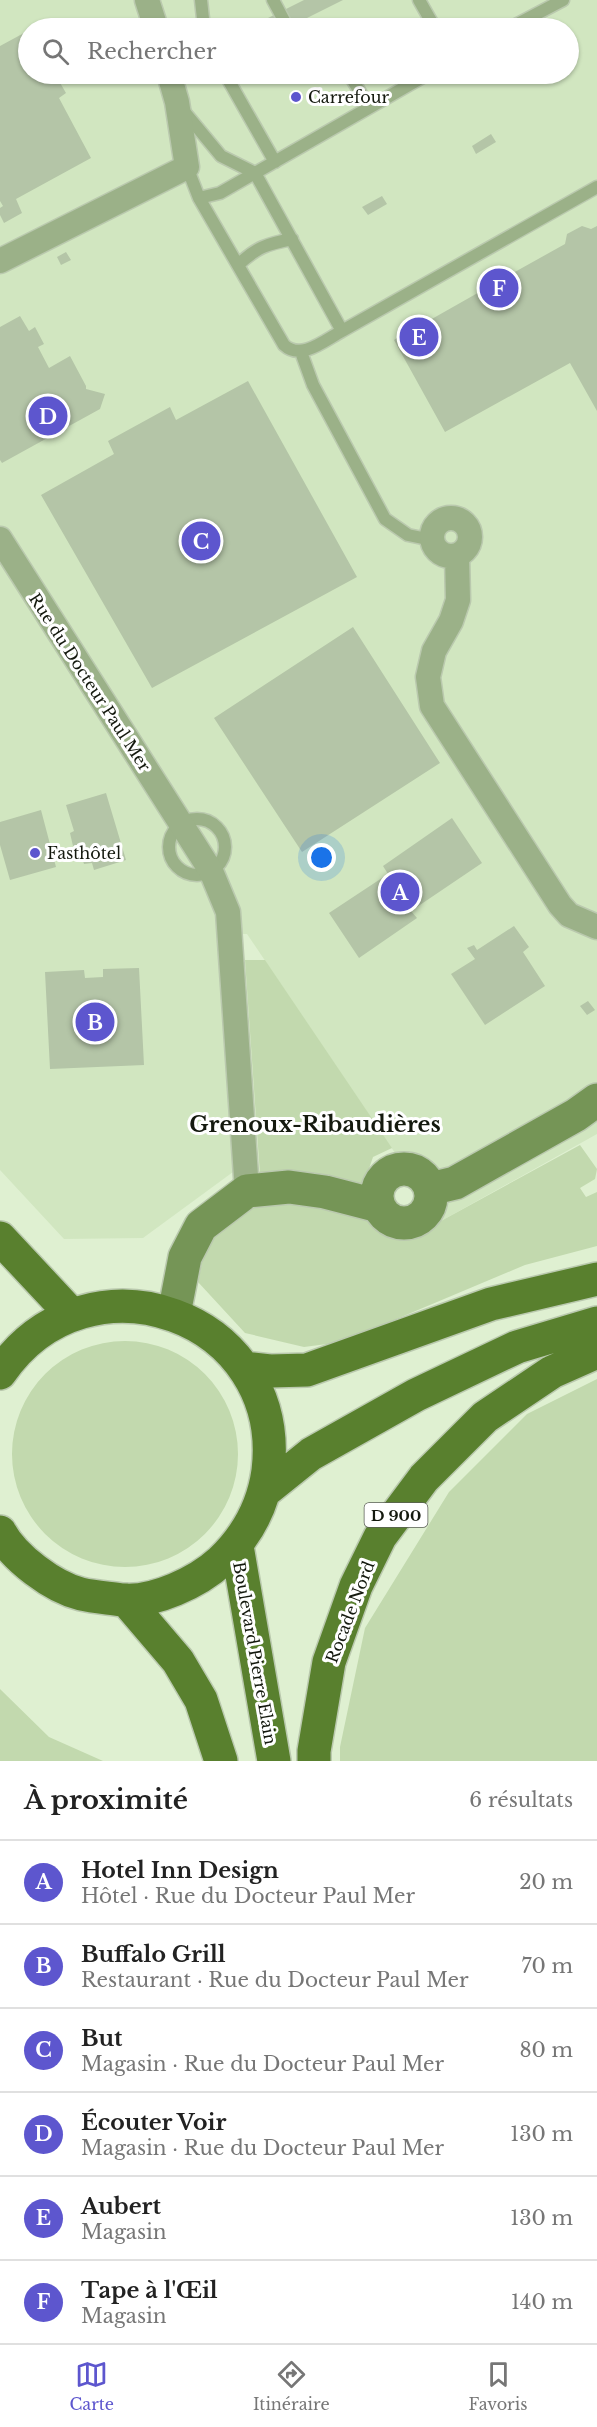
<!DOCTYPE html>
<html lang="fr">
<head>
<meta charset="utf-8">
<style>
	:root { --surface:#fff; --page:#f2f2f2; --text:#222; --muted:#767676; --line:#e0e0e0; --accent:#5d56ce }
	body { margin:0; font-family:"Libre Baskerville",serif; background:var(--page); color:var(--text) }
	.you { position:absolute; left:322px; top:858px; width:21px; height:21px; margin:-15px; border:4px solid #fff; border-radius:50%; background:#1a73e8; box-shadow:0 0 0 9px #1a73e833 }
	.badge { display:grid; place-items:center; width:39px; height:39px; border-radius:50%; background:var(--accent); color:#fff; font-size:20px; font-weight:700 }
	.pin { position:absolute; translate:-50% -50%; border:3px solid #fff; box-shadow:0 2px 6px #0006 }
	.list { margin:0; padding:0; list-style:none }
	h2 { display:flex; justify-content:space-between; align-items:center; height:78px; margin:0; padding:0 24px; font-size:26px }
	h2 small { font-size:20px; font-weight:400; color:var(--muted) }
	.list li { display:grid; grid-template-columns:39px 1fr auto; gap:18px; align-items:center; box-sizing:border-box; height:84px; padding:0 24px; border-top:2px solid var(--line) }
	.list b { display:block; font-size:22px; white-space:nowrap }
	.list p { margin:0; font-size:20px; white-space:nowrap; color:var(--muted) }
	.list em { font-size:20px; font-style:normal; color:var(--muted) }
	.icon { flex:none; width:33px; height:33px; fill:none; stroke:currentColor; stroke-width:2; stroke-linecap:round; stroke-linejoin:round }
	.map { position:relative; flex:none; width:597px; height:1761px; overflow:hidden }
	.search { position:absolute; background:var(--surface); box-shadow:0 2px 4px #0004; left:18px; right:18px; top:18px; height:66px; display:flex; align-items:center; gap:15px; box-sizing:border-box; padding:0 21px; border-radius:33px; color:var(--muted); font-size:22px }
	.sheet { height:582px; background:var(--surface) }
	nav { display:flex; justify-content:space-around; align-items:center; box-sizing:border-box; height:84px; border-top:2px solid var(--line); background:var(--surface); font-size:16px; color:var(--muted) }
	nav a { display:grid; justify-items:center; gap:3px }
	nav .on { color:var(--accent) }
	.map>svg:first-child { display:block }
</style>
</head>
<body>
<div class="map">
<svg width="597" height="1761" viewBox="0 0 597 1761">
	<rect width="100%" height="100%" fill="#dff0d1"/>
	<path fill="#d1e6c0" fill-rule="evenodd" d="M 0,0 L 597,0 L 597,1134 L 441,1221 L 247,934 L 218,934 L 233,1172 L 143,1238 L 64,1239 L 0,1170 ZM 28,28 L 568,28 L 568,74 L 28,74 Z"/>
	<path fill="#c2d9ae" d="M 245,960 L 265,960 L 392,1148 L 373,1157 L 360,1195 L 260,1175 Z
		M 580,1145 L 597,1169 L 595,1179 L 580,1188 L 586,1197 L 597,1192 L 597,1246 L 525,1265 L 342,1342 L 304,1347 L 245,1333 L 198,1282 L 203,1258 L 220,1228 L 260,1200 L 357,1211 L 389,1230 L 413,1232 L 441,1221 Z
		M12 1454a113 113 0 1 1 226 0a113 113 0 1 1-226 0Z
		M 597,1379 L 597,1761 L 340,1761 L 340,1747 L 365,1628 L 449,1492 L 527,1414 Z
		M 0,1689 L 49,1737 L 103,1761 L 0,1761 Z"/>
	<path fill="#b4c5a7" d="M 304,0 L 343,0 L 287,28 L 248,28 Z
		M 24,33 L 28,42 L 28,74 L 55,74 L 66,93 L 59,98 L 91,158 L 16,199 L 22,213 L 4,223 L 0,215 L 0,208 L 3,206 L 0,201 L 0,46 Z
		M 491,134 L 496,142 L 476,154 L 472,146 Z
		M 382,196 L 387,204 L 368,215 L 362,207 Z
		M 582,226 L 591,229 L 597,226 L 597,411 L 570,363 L 445,432 L 394,340 L 400,336 L 402,326 L 419,316 L 430,320 L 483,290 L 487,278 L 502,270 L 513,273 L 565,244 L 567,234 Z
		M 66,252 L 71,260 L 61,265 L 57,257 Z
		M 20,316 L 29,331 L 35,327 L 44,344 L 38,347 L 49,368 L 70,356 L 86,386 L 86,389 L 105,394 L 100,409 L 2,463 L 0,460 L 0,327 Z
		M 248,381 L 357,577 L 152,688 L 41,495 L 114,454 L 108,441 L 170,407 L 176,420 Z
		M 353,627 L 440,763 L 302,852 L 214,718 Z
		M 106,793 L 126,860 L 94,870 L 92,863 L 84,864 L 78,845 L 73,846 L 70,833 L 74,831 L 66,805 Z
		M 41,810 L 56,867 L 10,880 L 0,845 L 0,822 Z
		M 452,818 L 482,863 L 411,911 L 417,918 L 359,958 L 329,913 L 388,874 L 383,866 Z
		M 514,926 L 529,947 L 523,952 L 545,986 L 485,1025 L 451,974 L 475,959 L 467,948 L 474,945 L 477,950 Z
		M 139,968 L 144,1065 L 50,1069 L 45,972 L 84,970 L 85,978 L 103,977 L 103,969 Z
		M 588,1001 L 595,1010 L 587,1015 L 580,1006 Z"/>
	<g fill="none" stroke-linecap="round" stroke-linejoin="round">
		<g stroke="#bac9ae" stroke-width="15">
			<path id="lane" d="M 201,0 L 204,28
				M 273,0 L 288,28
				M 419,0 L 435,28
				M 510,28 L 563,0
				M 225,74 L 275,162
				M 349,74 L 369,107
				M 182,109 L 221,156 L 255,173 L 342,331 C 325,340 301,361 284,345 L 199,198
				M 187,167 L 199,198 L 220,193 L 428,74
				M 238,265 C 257,247 267,244 292,239
				M 342,331 L 597,187
				M 301,352 L 313,385 L 385,519 L 408,535 L 432,540
				M169 847a28 28 0 1 1 56 0a28 28 0 1 1-56 0Z"/>
		</g>
		<g stroke="#bac9ae" stroke-width="27">
			<path id="street" d="M 147,0 L 156,28
				M 0,261 L 187,167 L 177,102 L 169,74
				M432 537a19 19 0 1 1 38 0a19 19 0 1 1-38 0Z
				M 0,539 L 211,871 L 228,912 L 247,1191
				M 457,555 L 458,600 L 451,621 L 434,651 L 428,677 L 432,706 L 560,905 L 569,915 L 597,927"/>
		</g>
		<g stroke="#bac9ae" stroke-width="36">
			<path id="secondary" d="M377 1196a27 27 0 1 1 54 0a27 27 0 1 1-54 0Z
				M 430,1189 L 455,1183 L 576,1115 L 597,1100
				M 174,1314 L 185,1257 L 201,1226 L 247,1191 L 289,1187 L 325,1192 L 379,1206"/>
		</g>
		<g stroke="#bac9ae" stroke-width="36">
			<path id="primary" d="M 0,1238 L 72,1315
				M 244,1368 L 270,1371 L 307,1370 L 491,1304 L 597,1279
				M 0,1373 C 88,1244 287,1316 268,1471 C 263,1507 247,1536 221,1561 C 198,1582 154,1603 122,1600 C 109,1598 94,1597 81,1594 C 53,1587 14,1558 0,1532
				M 265,1491 L 311,1454 L 416,1395 L 517,1347 L 597,1323
				M 237,1546 L 274,1761
				M 126,1600 L 178,1661 L 201,1700 L 221,1761
				M 314,1761 L 314,1751 L 329,1662 L 356,1586 L 380,1537 L 424,1478 L 485,1417 L 552,1372 L 597,1352"/>
		</g>
		<use href="#lane" stroke="#9bb188" stroke-width="12"/>
		<use href="#street" stroke="#9bb188" stroke-width="24"/>
		<use href="#secondary" stroke="#759556" stroke-width="33"/>
		<use href="#primary" stroke="#59802e" stroke-width="33"/>
	</g>
	<g fill="#5d56ce" stroke="#fff" stroke-width="2">
		<circle cx="296" cy="97" r="6"/>
		<circle cx="35" cy="853" r="6"/>
	</g>
	<g text-anchor="middle" dominant-baseline="central" stroke-width="6" stroke-linejoin="round" paint-order="stroke">
		<rect fill="#fff" stroke="#5a5e56" stroke-width="1.5" x="364.5" y="1503" width="63" height="24" rx="4.5"/>
		<g font-size="15" font-weight="bold" fill="#14190e">
			<text x="396" y="1515">D 900</text>
		</g>
		<g font-size="16" fill="#14190e" stroke="#fff" text-anchor="start">
			<text x="308" y="97">Carrefour</text>
			<text x="47" y="853">Fasthôtel</text>
		</g>
		<g font-size="16" fill="#14190e" stroke="#fff">
			<text transform="translate(90 682) rotate(57)">Rue du Docteur Paul Mer</text>
			<text transform="translate(350 1612) rotate(-69)">Rocade Nord</text>
			<text transform="translate(255 1653) rotate(80)">Boulevard Pierre Elain</text>
		</g>
		<g font-size="22" font-weight="bold" fill="#14190e" stroke="#fff">
			<text x="315" y="1124">Grenoux-Ribaudières</text>
		</g>
	</g>
</svg>
<div class="you"></div>
<div class="pin badge" style="left:400px;top:892px">A</div>
<div class="pin badge" style="left:95px;top:1022px">B</div>
<div class="pin badge" style="left:201px;top:541px">C</div>
<div class="pin badge" style="left:48px;top:416px">D</div>
<div class="pin badge" style="left:419px;top:337px">E</div>
<div class="pin badge" style="left:499px;top:288px">F</div>
<div class="search"><svg class="icon" aria-label="search" viewBox="0 0 24 24"><circle cx="10" cy="10" r="6"/><path d="M15 15l6 6"/></svg>Rechercher</div>
</div>
<section class="sheet">
<h2>À proximité<small>6 résultats</small></h2>
<ul class="list">
<li><span class="badge">A</span><div><b>Hotel Inn Design</b><p>Hôtel · Rue du Docteur Paul Mer</p></div><em>20 m</em></li>
<li><span class="badge">B</span><div><b>Buffalo Grill</b><p>Restaurant · Rue du Docteur Paul Mer</p></div><em>70 m</em></li>
<li><span class="badge">C</span><div><b>But</b><p>Magasin · Rue du Docteur Paul Mer</p></div><em>80 m</em></li>
<li><span class="badge">D</span><div><b>Écouter Voir</b><p>Magasin · Rue du Docteur Paul Mer</p></div><em>130 m</em></li>
<li><span class="badge">E</span><div><b>Aubert</b><p>Magasin</p></div><em>130 m</em></li>
<li><span class="badge">F</span><div><b>Tape à l'Œil</b><p>Magasin</p></div><em>140 m</em></li>
</ul>
</section>
<nav>
<a class="on"><svg class="icon" aria-label="map" viewBox="0 0 24 24"><path d="M3 6l6-2 6 2 6-2v14l-6 2-6-2-6 2zM9 4v14M15 6v14"/></svg>Carte</a>
<a><svg class="icon" aria-label="directions" viewBox="0 0 24 24"><path d="M12 3l9 9-9 9-9-9zM9 14v-3h6M13 9l2 2-2 2"/></svg>Itinéraire</a>
<a><svg class="icon" aria-label="saved" viewBox="0 0 24 24"><path d="M7 4h10v16l-5-4-5 4z"/></svg>Favoris</a>
</nav>
</body>
</html>
